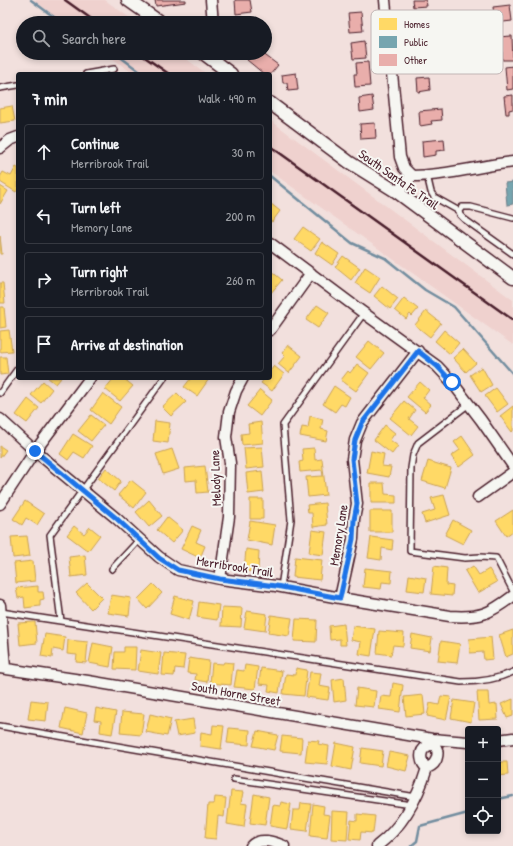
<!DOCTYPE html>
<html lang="en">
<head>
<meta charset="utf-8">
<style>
	:root { --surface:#171b24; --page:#20242c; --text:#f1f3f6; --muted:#9ea1a6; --line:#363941 }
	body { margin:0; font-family:"Patrick Hand",sans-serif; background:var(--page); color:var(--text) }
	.controls { position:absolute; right:12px; bottom:12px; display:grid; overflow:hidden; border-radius:4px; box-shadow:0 2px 6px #0003 }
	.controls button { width:36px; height:36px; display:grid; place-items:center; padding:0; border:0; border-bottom:1px solid var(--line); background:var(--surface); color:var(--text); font:20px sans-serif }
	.stop { position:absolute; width:12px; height:12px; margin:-9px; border:3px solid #1a73e8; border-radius:50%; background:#fff }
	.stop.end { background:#1a73e8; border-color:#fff; box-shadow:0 1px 4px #0008 }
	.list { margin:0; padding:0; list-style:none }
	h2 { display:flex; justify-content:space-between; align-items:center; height:52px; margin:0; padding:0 16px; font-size:17px }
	h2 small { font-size:13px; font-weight:400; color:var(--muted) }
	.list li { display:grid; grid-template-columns:26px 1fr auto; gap:12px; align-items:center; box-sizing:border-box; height:56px; margin:0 8px 8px; padding:0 8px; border:1px solid var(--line); border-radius:4px }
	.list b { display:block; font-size:15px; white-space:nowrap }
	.list p { margin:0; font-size:13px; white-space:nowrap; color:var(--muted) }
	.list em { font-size:13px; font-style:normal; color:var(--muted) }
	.icon { flex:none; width:22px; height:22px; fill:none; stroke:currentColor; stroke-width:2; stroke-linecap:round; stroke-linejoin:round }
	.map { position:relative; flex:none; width:513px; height:846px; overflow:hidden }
	.search { position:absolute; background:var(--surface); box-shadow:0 2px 6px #0003; left:16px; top:16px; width:256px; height:44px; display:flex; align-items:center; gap:10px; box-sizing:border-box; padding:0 14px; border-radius:22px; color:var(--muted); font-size:15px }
	.panel { position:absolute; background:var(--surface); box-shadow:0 2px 6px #0003; left:16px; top:72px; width:256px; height:308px; border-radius:4px }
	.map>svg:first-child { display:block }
</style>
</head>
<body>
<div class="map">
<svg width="513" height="846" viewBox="0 0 513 846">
	<rect width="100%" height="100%" fill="#f2e0dd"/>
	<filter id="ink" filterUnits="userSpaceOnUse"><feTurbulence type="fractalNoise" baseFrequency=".025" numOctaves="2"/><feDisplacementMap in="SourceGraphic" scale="8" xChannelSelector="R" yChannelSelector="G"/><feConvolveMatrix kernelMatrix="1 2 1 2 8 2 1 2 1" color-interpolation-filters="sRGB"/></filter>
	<g filter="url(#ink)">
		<path fill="#efd1ce" d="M 33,0 L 105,0 L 137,23 L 64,23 Z
			M 105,53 L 178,53 L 207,74 L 134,74 Z
			M 270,120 L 513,300 L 513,345 L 270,171 Z"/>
		<path fill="#ffd966" stroke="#c9a154" d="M 12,106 L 15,121 L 0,123 L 0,108 Z
			M 16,167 L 18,168 L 18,189 L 16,192 L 0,182 L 0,177 L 3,172 L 11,176 Z
			M 0,186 L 8,191 L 0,204 Z
			M 270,203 L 280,211 L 272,222 L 270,221 Z
			M 303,227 L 320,239 L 311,251 L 294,239 Z
			M 0,236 L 2,254 L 0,254 Z
			M 322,242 L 339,254 L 332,265 L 315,253 Z
			M 343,256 L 360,268 L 351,280 L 335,267 Z
			M 365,267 L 380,277 L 370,293 L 355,283 Z
			M 270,270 L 282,280 L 270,294 Z
			M 0,283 L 3,283 L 5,303 L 0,303 Z
			M 382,286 L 398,299 L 390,309 L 374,296 Z
			M 404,298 L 418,309 L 412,316 L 410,314 L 406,319 L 395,310 Z
			M 317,305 L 329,313 L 318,328 L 306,320 Z
			M 0,307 L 4,307 L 6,327 L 0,328 Z
			M 426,311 L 441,323 L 430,337 L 415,325 Z
			M 9,330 L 12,351 L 0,352 L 0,331 Z
			M 444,330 L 459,343 L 450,354 L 435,341 Z
			M 369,341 L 384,353 L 371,369 L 356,357 Z
			M 288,345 L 302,356 L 289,373 L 278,364 L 285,356 L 282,353 Z
			M 463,349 L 476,363 L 466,372 L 453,358 Z
			M 0,357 L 6,357 L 8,374 L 0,375 Z
			M 357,364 L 369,373 L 356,391 L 341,380 L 348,371 L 350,373 Z
			M 274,366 L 284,374 L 272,391 L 261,383 L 265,378 L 270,378 L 270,371 Z
			M 482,367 L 492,385 L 481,392 L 470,375 Z
			M 48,378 L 61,378 L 56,384 Z
			M 114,378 L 123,378 L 133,386 L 120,401 L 105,389 Z
			M 191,378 L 208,378 L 209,379 L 197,396 L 184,387 Z
			M 43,381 L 52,389 L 41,403 L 31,395 Z
			M 420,382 L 429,390 L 423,398 L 431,405 L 425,412 L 407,397 Z
			M 334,386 L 350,397 L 345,406 L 341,404 L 335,412 L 323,404 Z
			M 496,388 L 508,404 L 497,412 L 485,396 Z
			M 260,390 L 272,400 L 260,416 L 247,406 Z
			M 103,393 L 121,407 L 109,424 L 91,410 Z
			M 177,393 L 186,402 L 171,416 L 162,407 Z
			M 28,399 L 39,408 L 27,423 L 16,415 Z
			M 404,401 L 415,410 L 409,419 L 418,426 L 411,435 L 390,418 Z
			M 513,406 L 513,431 L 512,432 L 500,416 Z
			M 91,415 L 104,425 L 91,441 L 78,431 Z
			M 310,416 L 323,419 L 321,429 L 328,431 L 326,441 L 300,436 L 302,427 L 308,428 Z
			M 155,421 L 170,423 L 168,443 L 153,441 Z
			M 261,422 L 263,443 L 242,445 L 241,434 L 249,433 L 248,424 Z
			M 385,425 L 395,433 L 390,440 L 398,446 L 392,454 L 374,440 Z
			M 73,434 L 92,446 L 84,458 L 74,452 L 68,460 L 60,454 Z
			M 462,436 L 475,455 L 459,467 L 451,456 L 460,450 L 454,442 Z
			M 0,446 L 6,450 L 0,458 Z
			M 262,447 L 264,467 L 246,469 L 244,448 Z
			M 314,448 L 315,460 L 322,459 L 326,495 L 308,497 L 306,477 L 323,476 L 322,470 L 300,472 L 299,462 L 303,461 L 302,449 Z
			M 172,449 L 179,469 L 163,474 L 156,454 Z
			M 371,451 L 384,454 L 382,466 L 391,467 L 389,477 L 367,473 Z
			M 428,461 L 451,468 L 445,488 L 422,481 Z
			M 205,466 L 208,492 L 197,493 L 196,480 L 186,481 L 185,468 Z
			M 106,468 L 121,481 L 114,491 L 98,478 Z
			M 262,471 L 264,492 L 248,494 L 246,473 Z
			M 131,480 L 146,492 L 134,508 L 118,495 Z
			M 371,483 L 384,483 L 385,494 L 396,495 L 396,503 L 371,503 Z
			M 444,495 L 450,515 L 425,523 L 422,514 L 435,510 L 431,498 Z
			M 250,499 L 263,499 L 263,519 L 250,519 Z
			M 149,500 L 162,516 L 149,527 L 136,512 Z
			M 25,501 L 44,514 L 37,525 L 26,518 L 22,525 L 13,519 Z
			M 325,503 L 327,525 L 313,527 L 312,513 L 308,513 L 307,505 Z
			M 513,510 L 513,531 L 506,536 L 496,521 Z
			M 370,511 L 392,511 L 392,532 L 370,532 Z
			M 167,517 L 183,530 L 172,543 L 157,530 Z
			M 453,520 L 471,530 L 463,544 L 445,535 Z
			M 250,521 L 275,525 L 272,545 L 247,540 Z
			M 74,526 L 84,534 L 90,527 L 100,535 L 88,551 L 67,535 Z
			M 192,526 L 201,530 L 196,542 L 205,546 L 200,558 L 181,549 Z
			M 312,530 L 326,532 L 323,555 L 309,553 Z
			M 27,536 L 30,556 L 13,558 L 11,537 Z
			M 371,537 L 393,540 L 392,550 L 382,548 L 381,560 L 368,558 Z
			M 246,549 L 259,551 L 258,572 L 244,571 Z
			M 85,555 L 87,575 L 71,577 L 69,557 Z
			M 295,557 L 322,560 L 320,580 L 293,577 Z
			M 33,561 L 35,581 L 16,583 L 14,563 Z
			M 434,566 L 447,568 L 446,585 L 453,586 L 452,596 L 431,594 Z
			M 473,566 L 479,575 L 489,569 L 497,582 L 478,593 L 465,571 Z
			M 365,568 L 392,571 L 391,583 L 382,582 L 381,589 L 363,587 Z
			M 409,575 L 426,578 L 424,592 L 407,590 Z
			M 87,583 L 102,598 L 91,609 L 76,593 Z
			M 153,584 L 162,593 L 147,609 L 138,599 Z
			M 38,586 L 38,592 L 43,592 L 44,599 L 40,600 L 40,606 L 25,608 L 24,597 L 18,598 L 16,588 Z
			M 111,595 L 131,598 L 129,616 L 108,613 Z
			M 175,596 L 194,601 L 189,620 L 170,614 Z
			M 199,602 L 219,605 L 217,620 L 197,617 Z
			M 222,607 L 242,608 L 241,627 L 221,626 Z
			M 247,611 L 267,614 L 265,631 L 244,628 Z
			M 271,615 L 292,618 L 289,636 L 268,633 Z
			M 296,619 L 317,620 L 316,642 L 294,641 Z
			M 35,622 L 37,643 L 20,645 L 18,623 Z
			M 344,624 L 346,645 L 340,645 L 340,639 L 330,640 L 329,626 Z
			M 353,626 L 375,629 L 371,656 L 359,654 L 361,642 L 351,640 Z
			M 513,630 L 513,654 L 506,657 L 499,635 Z
			M 379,631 L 404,633 L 403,646 L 393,645 L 391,655 L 377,653 Z
			M 45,634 L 65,637 L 63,651 L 53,649 L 52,658 L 41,656 Z
			M 412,634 L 432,638 L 430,651 L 410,648 Z
			M 491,637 L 493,659 L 484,660 L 483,652 L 470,653 L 469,639 Z
			M 68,640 L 88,642 L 86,663 L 76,662 L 77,655 L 67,654 Z
			M 441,641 L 460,644 L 457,663 L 438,661 Z
			M 93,643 L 113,647 L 110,667 L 89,663 Z
			M 124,647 L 136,647 L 135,670 L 114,669 L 115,652 L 124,652 Z
			M 141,650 L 161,653 L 158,674 L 138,671 Z
			M 164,653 L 185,655 L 183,669 L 175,668 L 174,676 L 162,675 Z
			M 189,658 L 209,661 L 207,682 L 195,680 L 196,674 L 187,673 Z
			M 224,662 L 233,663 L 231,685 L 210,683 L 212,663 L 223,664 Z
			M 245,665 L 258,667 L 255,689 L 234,687 L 237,670 L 244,671 Z
			M 261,668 L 282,671 L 279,693 L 268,691 L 269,685 L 259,684 Z
			M 296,668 L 307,670 L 304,696 L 283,694 L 286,674 L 295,675 Z
			M 310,672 L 321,673 L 319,686 L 330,688 L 328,700 L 306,697 Z
			M 344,678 L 346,700 L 334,702 L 332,680 Z
			M 393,683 L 403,685 L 400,712 L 379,709 L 381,696 L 391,697 Z
			M 357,688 L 376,691 L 374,707 L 355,705 Z
			M 477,692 L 488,692 L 489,705 L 497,704 L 498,719 L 479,720 Z
			M 423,695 L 425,714 L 406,716 L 404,697 Z
			M 441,696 L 451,697 L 446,720 L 427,716 L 430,703 L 439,705 Z
			M 513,699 L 513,716 L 507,718 L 501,704 Z
			M 31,700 L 48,702 L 46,721 L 28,719 Z
			M 454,700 L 474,703 L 471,722 L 451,718 Z
			M 65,708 L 87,713 L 83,733 L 61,728 Z
			M 96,708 L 116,712 L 112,734 L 100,732 L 101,721 L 94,720 Z
			M 122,712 L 144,714 L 141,735 L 120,733 Z
			M 150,714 L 171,719 L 167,736 L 146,732 Z
			M 193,719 L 195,733 L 177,736 L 174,722 Z
			M 213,725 L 224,726 L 221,749 L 200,746 L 201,732 L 212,734 Z
			M 229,728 L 250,730 L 249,745 L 227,743 Z
			M 257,731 L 278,735 L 274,750 L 253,746 Z
			M 282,736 L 302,738 L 301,753 L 280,751 Z
			M 308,740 L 319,741 L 318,744 L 329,746 L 327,764 L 305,762 Z
			M 336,743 L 355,747 L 351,770 L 332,766 Z
			M 362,748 L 383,751 L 381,766 L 360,763 Z
			M 389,752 L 410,756 L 406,771 L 386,766 Z
			M 498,762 L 507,762 L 508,775 L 498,776 Z
			M 231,791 L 243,792 L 241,803 L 247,804 L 244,827 L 227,824 Z
			M 254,794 L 269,797 L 265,825 L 250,823 Z
			M 215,797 L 226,798 L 224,817 L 218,816 L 216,839 L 205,838 L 208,804 L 214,804 Z
			M 281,802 L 291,804 L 287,829 L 270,826 L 273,805 L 280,806 Z
			M 301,803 L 311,804 L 307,831 L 291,829 L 293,810 L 300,810 Z
			M 313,804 L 324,806 L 323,814 L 330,815 L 327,838 L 310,836 Z
			M 332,811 L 349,812 L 347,840 L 331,839 Z
			M 357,814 L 375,816 L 373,833 L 361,832 L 360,840 L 349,839 L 351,820 L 357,821 Z"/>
		<path fill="#76a5af" stroke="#697d87" d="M 513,182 L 513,204 L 507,205 L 505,183 Z"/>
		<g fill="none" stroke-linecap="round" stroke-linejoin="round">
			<path stroke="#728d9f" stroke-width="2.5" d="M 31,0 L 62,23
				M 115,53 L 143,74
				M 270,176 L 352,243 L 385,258 L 425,290 L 454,307 L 513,374
				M 498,799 L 513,796
				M 411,846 L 417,841 L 420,826 L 468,813"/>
		</g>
		<path fill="#e9aeab" stroke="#4a1f2b" d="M 155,0 L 186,0 L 186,2 L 156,6 Z
			M 235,0 L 250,0 L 252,12 L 236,14 Z
			M 412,0 L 426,0 L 427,6 L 413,7 Z
			M 510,5 L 512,21 L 495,23 L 493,7 Z
			M 361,12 L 363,31 L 350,32 L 348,13 Z
			M 252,19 L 253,23 L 236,23 L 236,21 Z
			M 512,36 L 513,60 L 502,60 L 502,51 L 498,52 L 497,37 Z
			M 364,41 L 366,58 L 353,59 L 351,43 Z
			M 252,53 L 262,53 L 278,65 L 270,75 L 264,74 L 247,60 Z
			M 368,62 L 370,86 L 355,87 L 354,74 L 357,74 L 356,63 Z
			M 513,66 L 513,89 L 507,90 L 505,67 Z
			M 296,73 L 298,90 L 288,91 L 287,83 L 283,83 L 282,75 Z
			M 429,77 L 430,90 L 418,92 L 417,78 Z
			M 513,95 L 513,109 L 509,110 L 509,114 L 506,114 L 504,96 Z
			M 372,96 L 374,110 L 360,112 L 359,98 Z
			M 441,109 L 442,120 L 431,121 L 432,124 L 420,126 L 419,111 Z
			M 375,123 L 376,138 L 361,139 L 360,124 Z
			M 444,139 L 445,150 L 436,151 L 436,155 L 423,157 L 422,141 Z"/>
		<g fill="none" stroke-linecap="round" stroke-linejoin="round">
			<g stroke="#4a1f2b" stroke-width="8">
				<path id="service" d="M 86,74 L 114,69
					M 0,88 L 18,85
					M 427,175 L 431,192 L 434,197 L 459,211
					M 513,218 L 471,207 L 462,207 L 459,211 L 460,215 L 464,219 L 513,254
					M 0,393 L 18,368
					M 469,404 L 418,443 L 413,455 L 411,468 L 410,551 L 465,558 L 480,557 L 496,558 L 513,591
					M 112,569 L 139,540
					M 281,587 L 291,520 L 283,425 L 364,313
					M 1,612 L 461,682 C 479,682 496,680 513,672
					M 61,621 L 50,535 L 164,378
					M 0,726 L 416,797
					M 234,779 L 412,805"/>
			</g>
			<g stroke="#4a1f2b" stroke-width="13">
				<path id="minor" d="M 211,0 L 213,23
					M 385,0 L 400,157 L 404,168 L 412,176
					M 0,148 L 10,140 L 18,137
					M 397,192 L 412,176 C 446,176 479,166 513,162
					M 270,243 L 361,311 L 437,366 L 452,382 L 481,420 L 513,466
					M 270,330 L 311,273
					M 0,419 L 35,451 L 116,518 L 159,557 L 178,570 L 220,579 L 276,586 L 340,598 L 450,616 C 481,618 489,614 513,596
					M 478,497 L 513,472
					M 0,504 L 35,451 L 90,378
					M 220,579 L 229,517 L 230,463 L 226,437 L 229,412 L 236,391 L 243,378
					M 340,598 L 353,539 L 354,519 L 357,504 L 352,459 L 355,440 L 362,423 L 418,351
					M 0,605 L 5,668
					M 0,668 L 88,681 L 432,739 L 468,742
					M 498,740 L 513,738
					M 251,846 C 260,837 273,842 284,846
					M 377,846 C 403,826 418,798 427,768 C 432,766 436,763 437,757 C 439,749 434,741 426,747 C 418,752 421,764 427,768"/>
			</g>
			<g stroke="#4a1f2b" stroke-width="15">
				<path id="tertiary" d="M 128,0 L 161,23
					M 203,53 L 231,74
					M 270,103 L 349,162 L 397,192 L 513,278"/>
			</g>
			<use href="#service" stroke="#f6f6f2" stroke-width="5"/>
			<use href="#minor" stroke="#f6f6f2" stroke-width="10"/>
			<use href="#tertiary" stroke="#f6f6f2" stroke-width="12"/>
			<path stroke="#4a1f2b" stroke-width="2.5" d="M 65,0 L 97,23
				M 139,53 L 169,74
				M 270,146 L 513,320"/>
		</g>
	</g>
	<g fill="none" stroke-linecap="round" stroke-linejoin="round" filter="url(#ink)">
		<path stroke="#1a73e8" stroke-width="5" d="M 35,451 L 116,518 L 159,558 L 178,570 L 220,579 L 276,586 L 340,598 L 353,539 L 354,520 L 357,504 L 352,459 L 355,440 L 362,423 L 418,351 L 437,366 L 452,382"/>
	</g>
	<g text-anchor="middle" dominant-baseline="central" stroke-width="4" stroke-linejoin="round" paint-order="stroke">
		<g font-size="13" fill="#4a1f2b" stroke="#f6f6f2">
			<text transform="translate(399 179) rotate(35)">South Santa Fe Trail</text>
			<text transform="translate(215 478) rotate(-92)">Melody Lane</text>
			<text transform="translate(338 535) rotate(-81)">Memory Lane</text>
			<text transform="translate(235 566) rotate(9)">Merribrook Trail</text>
			<text transform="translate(236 693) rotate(10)">South Horne Street</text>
		</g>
	</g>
	<rect x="371" y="10" width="132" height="64" rx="6" fill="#f6f6f2" stroke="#c2b6b6" stroke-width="1"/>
	<rect x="379" y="18" width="18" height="12" fill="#ffd966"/>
	<rect x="379" y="36" width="18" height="12" fill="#76a5af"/>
	<rect x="379" y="54" width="18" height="12" fill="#e9aeab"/>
	<g font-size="11" fill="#4a1f2b">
		<text x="404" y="28">Homes</text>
		<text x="404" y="46">Public</text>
		<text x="404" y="64">Other</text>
	</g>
</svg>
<div class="controls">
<button>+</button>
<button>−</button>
<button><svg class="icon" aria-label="locate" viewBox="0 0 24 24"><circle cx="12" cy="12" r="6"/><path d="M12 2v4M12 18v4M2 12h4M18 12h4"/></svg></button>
</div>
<div class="stop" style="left:452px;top:382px"></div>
<div class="stop end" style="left:35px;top:451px"></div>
<div class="search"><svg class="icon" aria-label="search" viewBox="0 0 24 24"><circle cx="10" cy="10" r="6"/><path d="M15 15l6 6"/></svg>Search here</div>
<section class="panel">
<h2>7 min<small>Walk · 490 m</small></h2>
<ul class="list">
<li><svg class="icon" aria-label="ahead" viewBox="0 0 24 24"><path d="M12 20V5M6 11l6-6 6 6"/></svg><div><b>Continue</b><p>Merribrook Trail</p></div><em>30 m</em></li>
<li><svg class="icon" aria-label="left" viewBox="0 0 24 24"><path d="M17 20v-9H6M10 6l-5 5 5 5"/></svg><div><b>Turn left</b><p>Memory Lane</p></div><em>200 m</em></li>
<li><svg class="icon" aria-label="right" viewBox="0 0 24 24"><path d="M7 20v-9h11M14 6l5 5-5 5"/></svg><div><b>Turn right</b><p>Merribrook Trail</p></div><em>260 m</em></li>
<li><svg class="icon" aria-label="arrive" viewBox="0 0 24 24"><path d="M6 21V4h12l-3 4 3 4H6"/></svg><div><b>Arrive at destination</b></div></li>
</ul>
</section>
</div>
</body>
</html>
